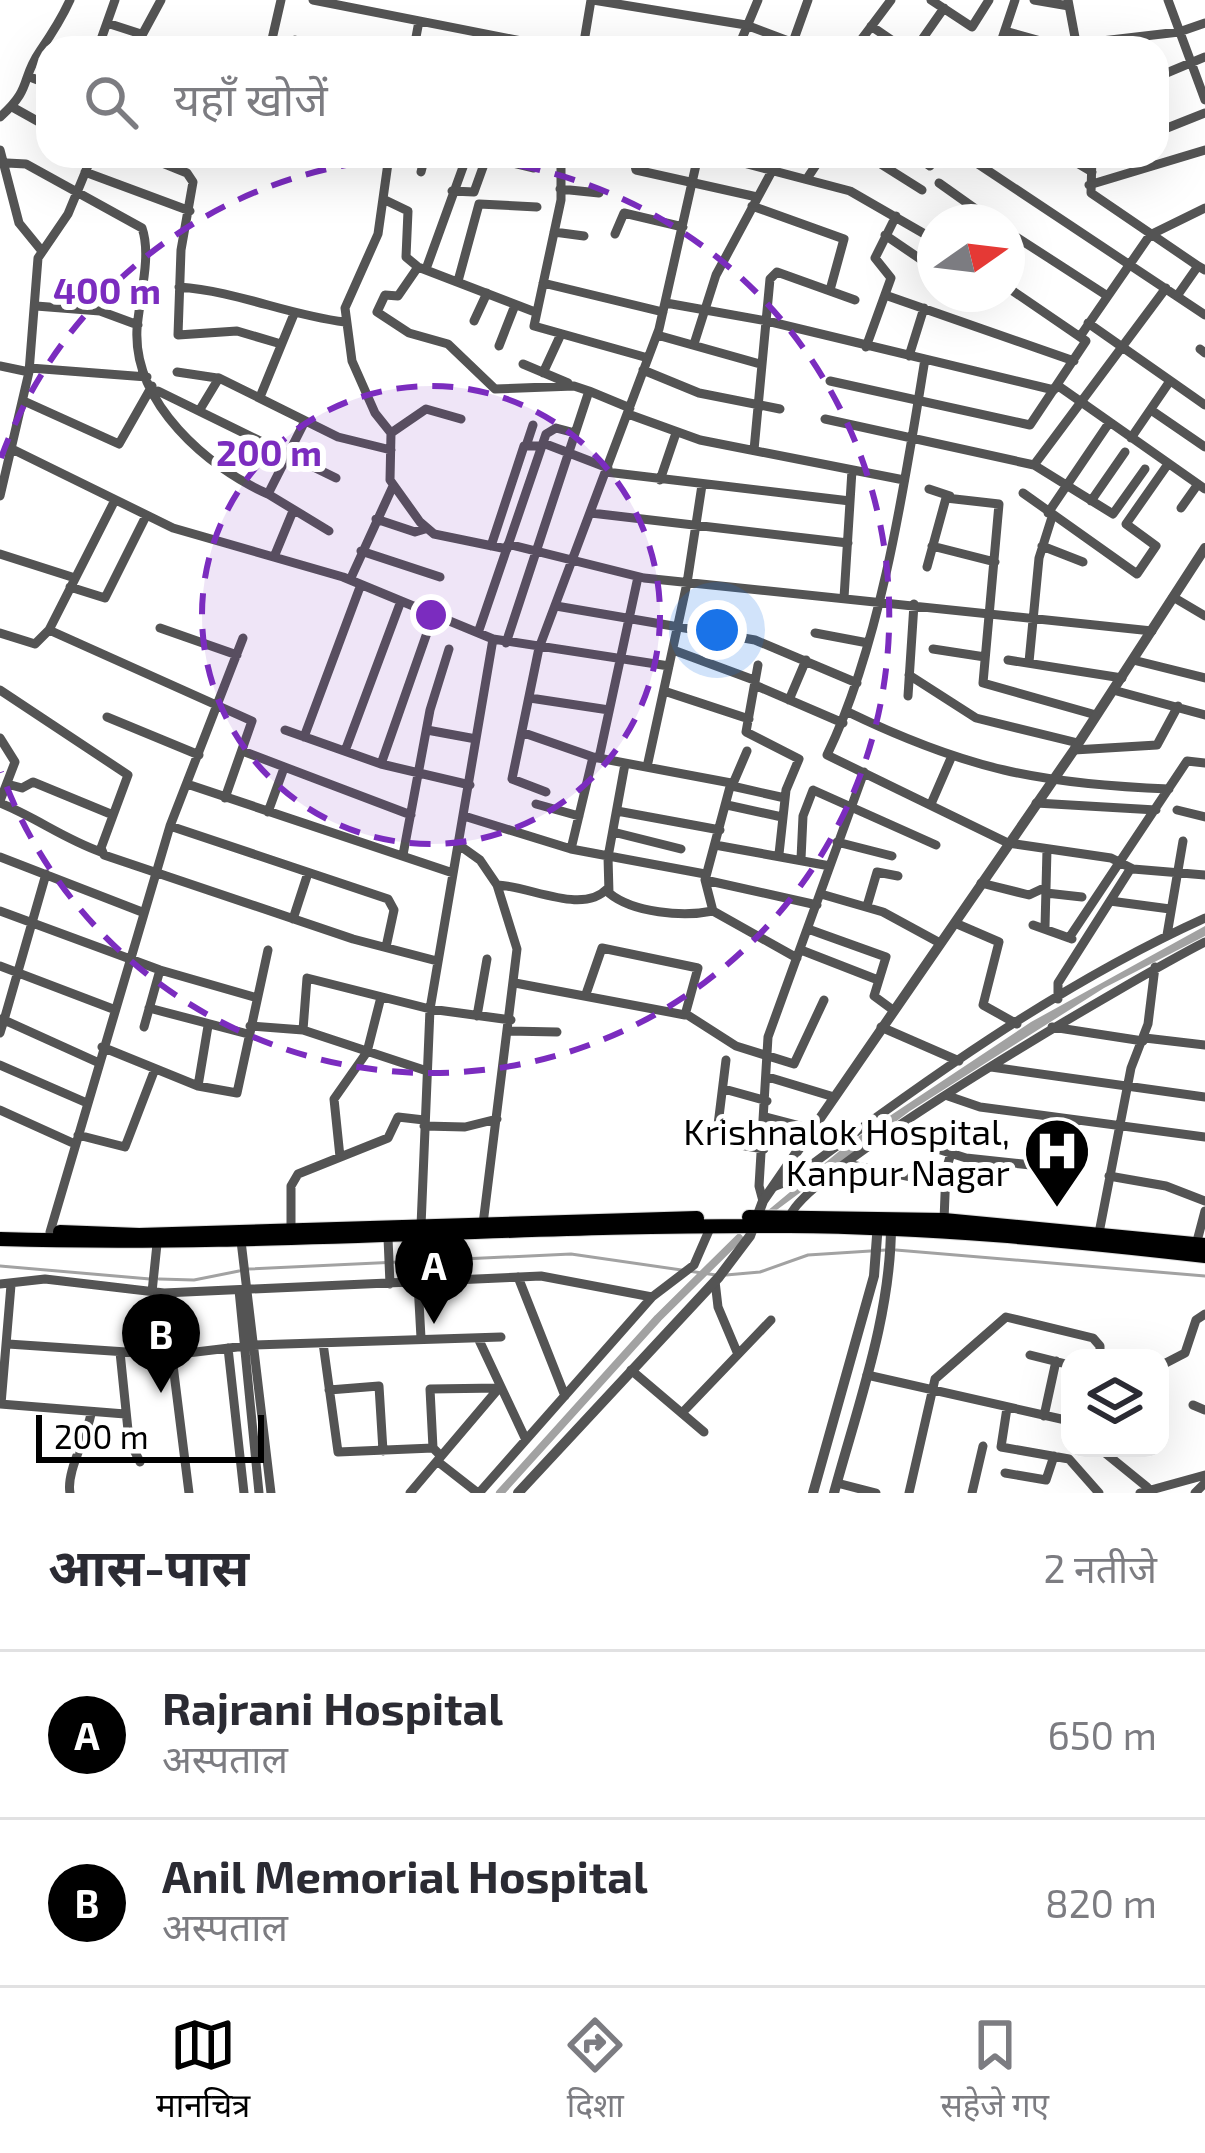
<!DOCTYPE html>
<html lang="hi">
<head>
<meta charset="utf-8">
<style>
	:root { --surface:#fff; --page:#f7f7f7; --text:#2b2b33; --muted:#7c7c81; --line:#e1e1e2; --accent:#000 }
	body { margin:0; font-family:"Exo 2","Noto Sans Devanagari",sans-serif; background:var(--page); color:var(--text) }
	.controls { position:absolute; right:36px; bottom:36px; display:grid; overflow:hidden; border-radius:24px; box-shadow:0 12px 48px #0002 }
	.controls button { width:108px; height:108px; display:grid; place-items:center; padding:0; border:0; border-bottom:3px solid var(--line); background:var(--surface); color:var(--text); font:60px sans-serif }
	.compass { position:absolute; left:917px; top:204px; width:108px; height:108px; border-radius:50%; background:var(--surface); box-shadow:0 12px 48px #0002; rotate:76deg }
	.scale { position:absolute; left:36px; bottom:30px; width:228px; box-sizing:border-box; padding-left:12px; border:6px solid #000; border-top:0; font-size:33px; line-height:42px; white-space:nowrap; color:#000; -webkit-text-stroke:9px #fff; paint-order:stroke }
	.you { position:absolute; left:717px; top:630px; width:42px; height:42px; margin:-30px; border:9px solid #fff; border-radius:50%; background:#1a73e8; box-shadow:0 0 0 18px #1a73e833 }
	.badge { display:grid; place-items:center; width:78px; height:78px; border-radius:50%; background:var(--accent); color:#fff; font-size:39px; font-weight:700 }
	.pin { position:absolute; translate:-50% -99px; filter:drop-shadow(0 3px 6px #0008) }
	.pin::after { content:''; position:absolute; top:63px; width:42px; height:36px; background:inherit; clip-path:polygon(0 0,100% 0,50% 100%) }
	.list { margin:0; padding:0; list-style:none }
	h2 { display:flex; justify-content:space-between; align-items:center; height:156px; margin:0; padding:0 48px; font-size:51px }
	h2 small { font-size:39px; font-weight:400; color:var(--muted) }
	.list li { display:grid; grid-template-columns:78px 1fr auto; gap:36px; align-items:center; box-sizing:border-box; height:168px; padding:0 48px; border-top:3px solid var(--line) }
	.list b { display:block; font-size:45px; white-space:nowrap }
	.list p { margin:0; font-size:39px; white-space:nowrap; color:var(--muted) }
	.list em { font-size:39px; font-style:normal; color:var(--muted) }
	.icon { flex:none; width:66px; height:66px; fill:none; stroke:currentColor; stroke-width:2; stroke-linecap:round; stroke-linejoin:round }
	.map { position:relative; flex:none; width:1205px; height:1493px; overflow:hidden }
	.search { position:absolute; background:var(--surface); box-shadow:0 12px 48px #0002; left:36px; right:36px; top:36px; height:132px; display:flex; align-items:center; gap:30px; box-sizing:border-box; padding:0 42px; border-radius:36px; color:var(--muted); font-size:45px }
	.sheet { height:492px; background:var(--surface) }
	nav { display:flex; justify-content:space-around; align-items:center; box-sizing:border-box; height:168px; border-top:3px solid var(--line); background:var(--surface); font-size:33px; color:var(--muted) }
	nav a { display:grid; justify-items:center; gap:6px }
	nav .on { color:var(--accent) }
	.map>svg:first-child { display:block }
</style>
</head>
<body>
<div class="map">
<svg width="1205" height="1493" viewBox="0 0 1205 1493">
	<rect width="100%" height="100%" fill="#fff"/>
	<path fill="#a2a2a2" d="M 1205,926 L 1205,936 L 1104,988 L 910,1111 L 774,1212 L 766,1212 L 849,1143 L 1031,1022 Z"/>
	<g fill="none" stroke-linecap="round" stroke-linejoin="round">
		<path stroke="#a2a2a2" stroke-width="3" d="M 896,1250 L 1205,1276
			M 0,1266 L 150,1279
			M 248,1269 L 571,1254 L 716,1275
			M 726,1275 L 760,1272 L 808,1255 L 886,1250
			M 159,1279 L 194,1280 L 239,1271"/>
		<path stroke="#a2a2a2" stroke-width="8" d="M 500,1493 L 658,1318 L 739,1238"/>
		<g stroke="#dbdbdb" stroke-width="16">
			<path id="trunk" d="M 749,1217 L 944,1220 L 1205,1245
				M 60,1232 L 139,1235 L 697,1218
				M 0,1239 C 263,1247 526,1224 789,1226 C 929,1227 1066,1240 1205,1256"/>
		</g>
		<path stroke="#545454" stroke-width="9" d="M 313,0 L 557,48
			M 593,0 L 746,25 L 807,48
			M 931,0 L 972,27 L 989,0
			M 1034,0 L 1069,6
			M 1068,0 L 1077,48
			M 1168,0 L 1205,100
			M 107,23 L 141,34
			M 871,26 L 903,48
			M 1005,31 L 1066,48
			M 295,40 L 326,48
			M 793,42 L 808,0
			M 1076,44 L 1179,32 L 1205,23
			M 98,48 L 115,0
			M 135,48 L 161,0
			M 270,48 L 281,0
			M 414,48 L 419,21
			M 583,48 L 591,0
			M 738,48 L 758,0
			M 855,48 L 891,0
			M 916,48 L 944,8
			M 999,48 L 1015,0
			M 30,77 L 48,84
			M 1157,77 L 1205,57
			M 14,108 L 48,127
			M 0,117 C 33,88 20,80 40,51 C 51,35 61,20 70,0
			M 1157,132 L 1205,113
			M 0,150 L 19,223 L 41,250
			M 145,156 L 187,173 L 193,182 L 181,250 L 178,335 L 237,331 L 281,344
			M 389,156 L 378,234 L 345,308 L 352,361 L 375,413 L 391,433 L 390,480 L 420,522 L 434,534 L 507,549
			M 561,156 L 561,200 L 534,326 L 648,358
			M 633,156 L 636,170 L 757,197
			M 717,156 L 850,191 L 935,240
			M 868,156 L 922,190
			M 916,156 L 930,166
			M 966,156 L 1205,315
			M 1065,156 L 1092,172
			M 1092,156 L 1091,193 L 1198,266
			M 487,157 L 534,168
			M 7,163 L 26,164 L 142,228 C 152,256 139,299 137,329 C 133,403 208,468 268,494
			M 85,172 L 190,211
			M 421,172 L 425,156
			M 808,177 L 822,156
			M 939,183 L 994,222
			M 1089,185 L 1205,150
			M 560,189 L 599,193
			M 452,191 L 474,192 L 487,156
			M 383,199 L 408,211 L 406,257 L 418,267
			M 752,206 L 844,239 L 830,290
			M 1007,231 L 1106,295
			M 554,232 L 584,236
			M 615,234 L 624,213 L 683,227
			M 885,235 L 935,269
			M 426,269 L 467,156
			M 458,281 L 479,204 L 537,207
			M 543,283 L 663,312
			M 179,287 C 237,291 287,315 345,322
			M 885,295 L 1074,361
			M 1177,296 L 1198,266 L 1205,270
			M 666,303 L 767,321 L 1054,390
			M 36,306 L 100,311 L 138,325
			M 535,312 L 418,267 L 398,296 L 385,295 L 377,312 L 409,333 L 448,344 L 495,389 L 574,386 L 589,391
			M 474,321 L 487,293
			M 1088,323 L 1205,405
			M 657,335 L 760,364
			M 1081,335 L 1150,235 L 1205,208
			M 694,344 L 716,275 L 780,156
			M 499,346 L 515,305
			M 866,347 L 891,278 L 875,258 L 896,216
			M 1200,349 L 1205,353
			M 909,356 L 924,308
			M 925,359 C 905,482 881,644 827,755 L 1008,843 L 1111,858 L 1133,869 L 1205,875
			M 523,364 L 568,383
			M 0,366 L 29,372 L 0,496
			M 30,368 L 147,377
			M 643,370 L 699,393 L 780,409
			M 29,372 L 38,258 L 68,214 L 92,156
			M 177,372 L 217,378
			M 543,373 L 561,334
			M 830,381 L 1030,425 L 1086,341 L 1007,287
			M 1057,385 L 1205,489
			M 158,391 L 336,478
			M 260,397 L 294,314
			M 26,402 L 119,444 L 152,386
			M 1151,410 L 1205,447
			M 199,411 L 219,378 L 338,437 L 391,450
			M 628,414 L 700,440 L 904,480
			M 825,419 L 1034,465 L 1166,288
			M 305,421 L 268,494 L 329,531
			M 391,433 L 426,409 L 461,419
			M 1131,438 L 1170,381
			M 527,443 L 533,425
			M 543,443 L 608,468
			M 12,449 L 173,528 L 343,577 L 493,639 L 669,666
			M 754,450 L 770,279 L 777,272 L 855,300
			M 1034,465 L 1113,514 L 1145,469
			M 606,472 L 850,501
			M 660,480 L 676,433
			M 929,489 L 950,496
			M 1023,493 L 1137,574 L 1156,546 L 1126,524 L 1168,464
			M 115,500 L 49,630 L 252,721 L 225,798
			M 1091,501 L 1125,452
			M 1181,508 L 1198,484
			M 591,513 L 848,543
			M 1048,513 L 1109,423
			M 376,519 L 415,532 L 425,529
			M 508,544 L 644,578 L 1152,631
			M 491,546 L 524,446 L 542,446
			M 932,546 L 995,562
			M 1042,546 L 1083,562
			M 361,551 L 440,577
			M 0,554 L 75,578
			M 274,557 L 293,511
			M 927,567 L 946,498 L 999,504 L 983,683 L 1096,715
			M 350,580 L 393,486
			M 70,587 L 105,598 L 146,516
			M 1173,597 L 1205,616
			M 844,598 L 852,470
			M 556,606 L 755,640 L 857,683
			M 160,628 L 237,655
			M 479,630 L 546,434 L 556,428 L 575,433
			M 0,633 L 35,644 L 49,630
			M 815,633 L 868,643
			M 506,643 L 589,391 L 630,408
			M 933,649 L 985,657
			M 673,650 L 754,680
			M 1008,660 L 1122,678
			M 1133,660 L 1205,678
			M 1029,662 L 1039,558 L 1052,517
			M 758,665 L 746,732 L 799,759 L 786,790 L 779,854
			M 909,675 L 976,718 L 1078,743
			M 757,686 L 843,723
			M 0,690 L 128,775 L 101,848 L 104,855 L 353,939 L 437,961
			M 1113,690 L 1205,715
			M 664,691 L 749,719
			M 908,696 L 914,604
			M 530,698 L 609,710
			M 789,700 L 806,660
			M 848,712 C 966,769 1039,784 1169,789
			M 107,717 L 199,755
			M 285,730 L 381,764 L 470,785
			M 427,730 L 476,739
			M 524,733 L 593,757 L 731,783 L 705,880 L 817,905
			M 304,737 L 360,587
			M 0,738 L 15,762 L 0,801
			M 1074,750 L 1157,745 L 1178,706
			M 345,751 L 401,601
			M 747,751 L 732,786 L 785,798
			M 245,752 L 411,815
			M 599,758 L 638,577
			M 381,764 L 434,613
			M 625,764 L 608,857 L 609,893 C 633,913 683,917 713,911
			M 647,767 L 687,583 L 702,485
			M 7,784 L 22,788 L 33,782 L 113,815
			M 187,784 L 453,873
			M 546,792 L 512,779 L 539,648 L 659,329 L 698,156
			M 0,803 C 37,818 64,839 101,852
			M 1036,803 L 1156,810
			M 536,804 L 579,816
			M 931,804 L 951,758
			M 727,805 L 782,817
			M 1177,810 L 1205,817
			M 617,811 L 720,830
			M 268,812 L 284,768
			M 464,816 L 571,849 L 705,874
			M 170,826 L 388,899 L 394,910 L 386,947
			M 613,832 L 681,849
			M 837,842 L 892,856
			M 459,845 L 480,860 L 497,885 L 517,949 L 483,1224
			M 715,845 L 830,866
			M 571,849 L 593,757
			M 403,855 L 430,710 L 449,649
			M 0,857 L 142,912
			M 801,859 L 803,816 L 813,790 L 936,845
			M 46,874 L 4,1020 L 97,1062
			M 705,880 L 713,911 L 797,958
			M 981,883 L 1029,895 L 1046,887
			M 497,885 C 530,886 582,915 607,889
			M 1046,893 L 1082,897
			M 821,894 L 883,912 L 940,943
			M 1110,901 L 1170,909
			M 867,906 L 877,872 L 898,876
			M 0,911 L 160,970 L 254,997
			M 293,919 L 308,873
			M 955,923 L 999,942 L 983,1005 L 1017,1024
			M 1033,925 L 1072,939
			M 1045,927 L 1047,849
			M 808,929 L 886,957 L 874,996 L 893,1010
			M 1167,935 L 1183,841
			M 1069,938 L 1187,761 L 1205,763
			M 801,950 L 878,980
			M 0,966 L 113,1009
			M 515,983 L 685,1015 L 698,968 L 602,948 L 586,994
			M 1058,999 L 1058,983 L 1131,868
			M 149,1008 L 248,1034
			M 686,1014 L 736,1046 L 794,1064 L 824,1000
			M 477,1016 L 487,959
			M 0,1019 L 4,1020 L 0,1033
			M 250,1026 L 303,1030 L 424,1070
			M 144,1027 L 160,970
			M 881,1027 L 959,1061
			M 1052,1027 L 1143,1041
			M 303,1030 L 307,978 L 430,1009 L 511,1020
			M 509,1031 L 557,1032
			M 1145,1038 L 1205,1045
			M 102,1047 L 198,1086 L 237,1093 L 268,950
			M 0,1065 L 87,1103
			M 991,1067 L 1205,1097
			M 768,1077 L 834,1097
			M 198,1086 L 208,1026
			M 724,1089 L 767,1101
			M 948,1096 L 980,1107 L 1205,1137
			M 0,1110 L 75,1144
			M 766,1117 L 812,1129
			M 424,1126 L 465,1127 L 497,1119
			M 890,1134 L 966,1158 L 1059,1168 L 1076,1121
			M 78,1135 L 125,1147 L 155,1069
			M 698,1138 L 764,1149
			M 716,1141 L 726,1060
			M 340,1157 L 334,1099 L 367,1052 L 381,997
			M 846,1164 L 947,1184
			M 1109,1176 L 1166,1186 L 1205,1201
			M 773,1187 L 791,1180 C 921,1083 1057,985 1205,918
			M 763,1201 L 759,1186 L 768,1037 L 864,772
			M 790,1216 C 807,1168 1142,974 1205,942
			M 944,1220 L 946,1170 L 958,1130
			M 421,1226 L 430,1009 L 493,639
			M 291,1229 L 291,1186 L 298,1174 L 388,1138 L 398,1117 L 424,1120
			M 50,1232 L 170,826 L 243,638
			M 1099,1233 L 1131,1068 L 1148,1024 L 1155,967
			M 388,1238 L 390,1284
			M 241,1241 L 271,1493
			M 1196,1245 L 1205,1211
			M 518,1277 L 565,1396
			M 715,1281 L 718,1307 L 737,1352
			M 418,1283 L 421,1338
			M 0,1284 L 45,1279 L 164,1293 L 541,1276 L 652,1297
			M 239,1290 L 259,1493
			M 152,1292 L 157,1244
			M 164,1293 L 189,1493
			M 478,1338 L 526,1440
			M 323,1343 L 338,1452 L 433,1448 L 441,1456
			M 8,1344 L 171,1355 L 254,1345 L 501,1337
			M 228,1348 L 244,1493
			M 120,1352 L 129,1440 L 140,1462
			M 1030,1355 L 1070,1365
			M 1160,1366 L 1185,1353 L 1196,1320 L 1205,1314
			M 631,1370 L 704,1432
			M 867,1375 L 1070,1421
			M 329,1390 L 379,1386 L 383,1451
			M 0,1404 L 125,1414
			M 1,1404 L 11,1285
			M 1193,1405 L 1205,1410
			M 1007,1408 L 1001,1447 L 1069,1459 L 1099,1493
			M 682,1413 L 771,1320
			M 1044,1416 L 1056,1361
			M 433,1448 L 430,1389 L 499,1388
			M 1099,1448 L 1147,1487
			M 437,1461 L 478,1493
			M 1005,1473 L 1046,1480 L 1054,1456
			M 837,1483 L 876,1493
			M 70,1493 C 66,1472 86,1439 91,1414
			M 410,1493 L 499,1388
			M 479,1493 L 652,1297 L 694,1265 L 711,1226
			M 909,1493 L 935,1379 L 1006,1317 L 1093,1338 L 1100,1346 L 1100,1358
			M 972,1493 L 983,1446
			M 1140,1493 L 1205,1475
			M 1195,1493 L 1205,1483"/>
		<path stroke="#545454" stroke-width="10" d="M 518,1493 L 719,1277 L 750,1236 L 763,1201 L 1074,750 L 1205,548
			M 813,1493 L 874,1276 L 878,1223
			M 834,1493 C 858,1405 892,1313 891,1221"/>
		<use href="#trunk" stroke="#000" stroke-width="14"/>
	</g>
	<circle cx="431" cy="615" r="229" fill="#7b2cbf" fill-opacity=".12"/>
	<g fill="none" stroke="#7b2cbf" stroke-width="6" stroke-dasharray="21 15">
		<circle cx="431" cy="615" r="229"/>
		<path d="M1 458A458 458 0 1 1 1 772"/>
	</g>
	<defs>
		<g id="hospital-pin" transform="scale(3.45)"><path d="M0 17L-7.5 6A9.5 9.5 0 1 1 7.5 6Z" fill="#000" stroke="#fff"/><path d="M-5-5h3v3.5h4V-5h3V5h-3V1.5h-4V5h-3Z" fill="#fff"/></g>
	</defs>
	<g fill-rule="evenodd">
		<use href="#hospital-pin" x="1057" y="1151"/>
	</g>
	<g text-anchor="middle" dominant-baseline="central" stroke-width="12" stroke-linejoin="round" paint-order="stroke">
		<g font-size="36" fill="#000" stroke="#fff" text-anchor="end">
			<text x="1010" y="1130">Krishnalok Hospital,<tspan x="1010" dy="41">Kanpur Nagar</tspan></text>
		</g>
	</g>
	<circle cx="431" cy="615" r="18" fill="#7b2cbf" stroke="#fff" stroke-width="6"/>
	<g font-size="36" text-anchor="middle" font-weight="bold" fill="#7b2cbf" stroke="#fff" stroke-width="12" stroke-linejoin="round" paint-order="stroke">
		<text x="107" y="304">400 m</text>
		<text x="269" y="466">200 m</text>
	</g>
</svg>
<div class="controls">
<button><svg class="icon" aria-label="layers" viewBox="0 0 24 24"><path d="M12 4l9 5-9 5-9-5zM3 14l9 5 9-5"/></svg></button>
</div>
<svg class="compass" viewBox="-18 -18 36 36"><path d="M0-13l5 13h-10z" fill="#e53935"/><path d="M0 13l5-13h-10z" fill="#7c7c81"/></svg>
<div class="scale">200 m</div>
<div class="you"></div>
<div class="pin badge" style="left:434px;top:1324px">A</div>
<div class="pin badge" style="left:161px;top:1393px">B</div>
<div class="search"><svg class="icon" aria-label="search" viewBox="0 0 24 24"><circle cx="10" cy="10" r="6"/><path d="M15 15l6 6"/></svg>यहाँ खोजें</div>
</div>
<section class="sheet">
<h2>आस-पास<small>2 नतीजे</small></h2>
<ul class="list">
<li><span class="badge">A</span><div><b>Rajrani Hospital</b><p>अस्पताल</p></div><em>650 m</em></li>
<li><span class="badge">B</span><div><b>Anil Memorial Hospital</b><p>अस्पताल</p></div><em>820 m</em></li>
</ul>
</section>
<nav>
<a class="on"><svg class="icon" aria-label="map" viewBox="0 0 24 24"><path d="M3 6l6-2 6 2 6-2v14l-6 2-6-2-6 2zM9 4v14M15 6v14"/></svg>मानचित्र</a>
<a><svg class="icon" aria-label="directions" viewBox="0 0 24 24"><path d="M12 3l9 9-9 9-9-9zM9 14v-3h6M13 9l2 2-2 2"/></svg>दिशा</a>
<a><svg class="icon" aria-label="saved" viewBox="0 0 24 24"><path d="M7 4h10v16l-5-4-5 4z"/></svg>सहेजे गए</a>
</nav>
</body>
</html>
